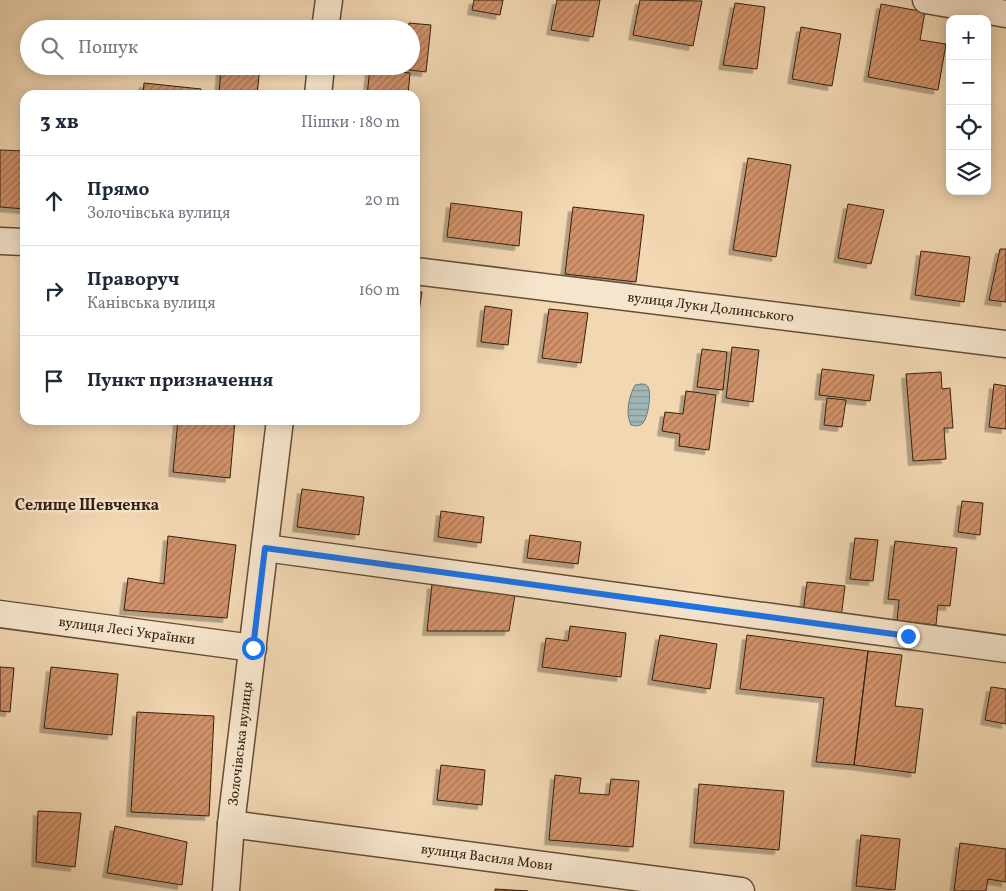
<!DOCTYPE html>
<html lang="uk">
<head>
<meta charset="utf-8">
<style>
	:root { --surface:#fff; --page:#f2f2f3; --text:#1f2937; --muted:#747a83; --line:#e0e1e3 }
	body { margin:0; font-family:Vollkorn,serif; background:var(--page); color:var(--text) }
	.controls { position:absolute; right:15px; top:15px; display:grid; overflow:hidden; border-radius:10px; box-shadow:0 2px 12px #0003 }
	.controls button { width:45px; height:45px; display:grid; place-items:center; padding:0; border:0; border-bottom:1px solid var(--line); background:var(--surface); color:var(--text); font:25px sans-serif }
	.stop { position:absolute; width:15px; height:15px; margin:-11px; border:4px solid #1a73e8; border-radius:50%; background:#fff }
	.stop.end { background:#1a73e8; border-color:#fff; box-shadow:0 1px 5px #0008 }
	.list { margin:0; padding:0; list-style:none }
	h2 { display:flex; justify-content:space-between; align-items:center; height:65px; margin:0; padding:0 20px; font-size:21px }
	h2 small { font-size:16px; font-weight:400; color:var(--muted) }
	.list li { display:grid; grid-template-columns:32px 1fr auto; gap:15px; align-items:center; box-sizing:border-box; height:90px; padding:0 20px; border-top:1px solid var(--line) }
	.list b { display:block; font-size:19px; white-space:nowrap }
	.list p { margin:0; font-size:16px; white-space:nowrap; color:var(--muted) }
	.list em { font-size:16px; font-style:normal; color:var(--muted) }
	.icon { flex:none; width:28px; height:28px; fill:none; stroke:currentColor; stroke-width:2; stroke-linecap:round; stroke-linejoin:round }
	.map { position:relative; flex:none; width:1006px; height:891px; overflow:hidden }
	.search { position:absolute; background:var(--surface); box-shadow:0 2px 12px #0003; left:20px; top:20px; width:400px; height:55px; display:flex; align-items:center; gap:12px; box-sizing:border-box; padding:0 18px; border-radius:28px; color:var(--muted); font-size:19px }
	.panel { position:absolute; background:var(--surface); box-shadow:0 2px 12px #0003; left:20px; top:90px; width:400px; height:335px; border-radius:15px }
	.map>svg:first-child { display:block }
</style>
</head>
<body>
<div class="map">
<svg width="1006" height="891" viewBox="0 0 1006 891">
	<defs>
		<pattern id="water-rules" width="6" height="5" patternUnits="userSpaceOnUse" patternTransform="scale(1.25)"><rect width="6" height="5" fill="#9eb7b5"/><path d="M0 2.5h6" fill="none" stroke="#829492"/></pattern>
		<pattern id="building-hatch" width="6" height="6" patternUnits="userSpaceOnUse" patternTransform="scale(1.25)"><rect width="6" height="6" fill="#d19169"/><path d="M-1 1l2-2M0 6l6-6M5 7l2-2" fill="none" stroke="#aa7655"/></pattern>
		<filter id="shadow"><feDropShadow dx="-4.5" dy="4.5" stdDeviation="0" flood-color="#0004"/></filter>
	</defs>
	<rect width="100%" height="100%" fill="#f1d7b2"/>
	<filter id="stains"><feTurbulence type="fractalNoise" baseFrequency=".004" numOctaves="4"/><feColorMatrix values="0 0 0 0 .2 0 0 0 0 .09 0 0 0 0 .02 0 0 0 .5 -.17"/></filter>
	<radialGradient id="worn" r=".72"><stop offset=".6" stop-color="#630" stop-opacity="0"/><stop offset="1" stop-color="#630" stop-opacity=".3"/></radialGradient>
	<path fill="url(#water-rules)" stroke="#747a73" d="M 641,384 C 645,384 646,384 648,387 C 652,394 648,417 643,423 C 639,427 636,426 631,425 C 625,413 629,396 635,385 Z"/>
	<path fill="url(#building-hatch)" stroke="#351f0f" filter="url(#shadow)" d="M 474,0 L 503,0 L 500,15 L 472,10 Z
		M 557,0 L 600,0 L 593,37 L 551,30 Z
		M 640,0 L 702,1 L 693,46 L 633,35 Z
		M 735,3 L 765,7 L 757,69 L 723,65 Z
		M 881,4 L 925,12 L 920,40 L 946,44 L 938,90 L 868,77 Z
		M 409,23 L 431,25 L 426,72 L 393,68 L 394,66 L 411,66 L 411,29 L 408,29 Z
		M 223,24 L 280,29 L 223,29 Z
		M 801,27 L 841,34 L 832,86 L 792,79 Z
		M 221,66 L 260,66 L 257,95 L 219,94 Z
		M 370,69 L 410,73 L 408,95 L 367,95 Z
		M 144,83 L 201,89 L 201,95 L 143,95 Z
		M 0,150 L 25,151 L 25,209 L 0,207 Z
		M 748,158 L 791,165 L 776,257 L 733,250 Z
		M 451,203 L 522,212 L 519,246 L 447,237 Z
		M 848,204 L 884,210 L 871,264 L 838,258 Z
		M 573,207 L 644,215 L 636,282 L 565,274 Z
		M 1000,249 L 1006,249 L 1006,302 L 989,300 Z
		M 921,251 L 970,257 L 964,302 L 915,295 Z
		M 415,292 L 422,292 L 416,330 L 415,330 Z
		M 485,306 L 512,310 L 508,345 L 481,342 Z
		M 549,309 L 588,313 L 581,363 L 542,358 Z
		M 732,347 L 759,350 L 753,402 L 726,398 Z
		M 702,349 L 727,352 L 723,390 L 697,387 Z
		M 822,369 L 874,375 L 870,401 L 819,395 Z
		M 941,372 L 942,389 L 950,388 L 953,428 L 944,428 L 946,459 L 913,461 L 906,374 Z
		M 994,384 L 1006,386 L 1006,429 L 989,427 Z
		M 686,391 L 716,395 L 709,450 L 679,446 L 680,434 L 662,431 L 665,412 L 683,414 Z
		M 827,398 L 846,400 L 842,427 L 824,425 Z
		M 178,420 L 235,420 L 230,478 L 173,472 Z
		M 302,489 L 364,497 L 359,535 L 297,527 Z
		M 962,501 L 983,503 L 980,535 L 958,532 Z
		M 441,511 L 484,517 L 481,543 L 438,537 Z
		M 530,535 L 581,542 L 578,564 L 527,558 Z
		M 168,536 L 236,545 L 227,618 L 124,610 L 128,578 L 164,584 Z
		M 855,538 L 878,540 L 873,581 L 850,579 Z
		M 895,541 L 957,548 L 950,606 L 938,605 L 936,625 L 897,621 L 899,600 L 888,599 Z
		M 807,582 L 845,586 L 841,618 L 803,613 Z
		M 432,584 L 515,595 L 509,631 L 427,631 Z
		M 570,626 L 626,633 L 621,677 L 542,667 L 546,638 L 568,641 Z
		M 660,635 L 717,644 L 710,689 L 652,680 Z
		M 747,635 L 868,651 L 854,765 L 816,762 L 824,698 L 740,689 Z
		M 868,651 L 902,655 L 895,706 L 923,709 L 915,773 L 854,765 Z
		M 0,667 L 14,668 L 10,712 L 0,711 Z
		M 51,667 L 118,674 L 112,735 L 44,728 Z
		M 991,687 L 1006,689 L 1006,724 L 985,720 Z
		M 137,712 L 214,716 L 209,816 L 131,812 Z
		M 441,765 L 485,770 L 482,805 L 437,800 Z
		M 555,775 L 581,778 L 579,793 L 609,795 L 611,779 L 639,781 L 633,847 L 549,840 Z
		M 699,784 L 784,791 L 779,850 L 694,843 Z
		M 38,811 L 81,813 L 75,867 L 36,862 Z
		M 115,826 L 187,842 L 182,885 L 107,873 Z
		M 861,835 L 900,839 L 895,890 L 856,886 Z
		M 960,843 L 1006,849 L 1006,882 L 988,879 L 986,891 L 954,891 Z
		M 495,889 L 528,891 L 495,891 Z"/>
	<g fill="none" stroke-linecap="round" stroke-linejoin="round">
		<g stroke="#644d38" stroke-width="29">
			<g id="street">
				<path d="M 926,0 L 1006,14"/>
				<path d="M 325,29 L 329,0"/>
				<path d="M 318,95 L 321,66"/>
				<path d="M 0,241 L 25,242"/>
				<path id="s1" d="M 415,271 L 1006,344"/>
				<path d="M 265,548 L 1006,649"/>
				<path id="s2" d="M 0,614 L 253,648"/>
				<path id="s3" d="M 231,824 L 741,891"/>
				<path id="s4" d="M 226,891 L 231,824 L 280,420"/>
			</g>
		</g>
		<use href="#street" stroke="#f6e5cd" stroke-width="26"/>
	</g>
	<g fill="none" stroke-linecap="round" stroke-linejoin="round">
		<path stroke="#1a73e8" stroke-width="6" d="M 253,648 L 265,548 L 908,636"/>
	</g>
	<g text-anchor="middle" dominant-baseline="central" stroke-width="5" stroke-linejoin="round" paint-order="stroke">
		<g font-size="14" fill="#351f0f" stroke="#f6e5cd">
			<text stroke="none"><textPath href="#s1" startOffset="298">вулиця Луки Долинського</textPath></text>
			<text stroke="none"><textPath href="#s2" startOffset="128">вулиця Лесі Українки</textPath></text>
			<text stroke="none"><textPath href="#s4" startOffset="148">Золочівська вулиця</textPath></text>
			<text stroke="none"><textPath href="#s3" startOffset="258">вулиця Василя Мови</textPath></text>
		</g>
		<g font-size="16" font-weight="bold" fill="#351f0f" stroke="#f6e5cd">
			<text x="87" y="506">Селище Шевченка</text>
		</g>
	</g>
	<rect width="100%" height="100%" filter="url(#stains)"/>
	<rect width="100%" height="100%" fill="url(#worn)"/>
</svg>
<div class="controls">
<button>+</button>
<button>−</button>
<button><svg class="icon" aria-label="locate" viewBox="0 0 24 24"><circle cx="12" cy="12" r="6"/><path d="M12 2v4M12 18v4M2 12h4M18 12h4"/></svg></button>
<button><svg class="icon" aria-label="layers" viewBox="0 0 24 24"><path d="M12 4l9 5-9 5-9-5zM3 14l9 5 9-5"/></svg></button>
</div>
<div class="stop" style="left:253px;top:648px"></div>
<div class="stop end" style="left:908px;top:636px"></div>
<div class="search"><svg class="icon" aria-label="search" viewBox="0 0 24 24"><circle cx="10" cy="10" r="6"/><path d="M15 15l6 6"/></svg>Пошук</div>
<section class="panel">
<h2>3 хв<small>Пішки · 180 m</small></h2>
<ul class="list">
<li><svg class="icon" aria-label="ahead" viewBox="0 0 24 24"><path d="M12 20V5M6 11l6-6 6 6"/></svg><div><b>Прямо</b><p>Золочівська вулиця</p></div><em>20 m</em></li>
<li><svg class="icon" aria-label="right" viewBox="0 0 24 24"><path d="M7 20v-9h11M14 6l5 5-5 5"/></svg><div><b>Праворуч</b><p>Канівська вулиця</p></div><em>160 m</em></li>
<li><svg class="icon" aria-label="arrive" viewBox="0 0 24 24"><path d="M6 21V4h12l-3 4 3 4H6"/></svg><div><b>Пункт призначення</b></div></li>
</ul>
</section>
</div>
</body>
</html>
